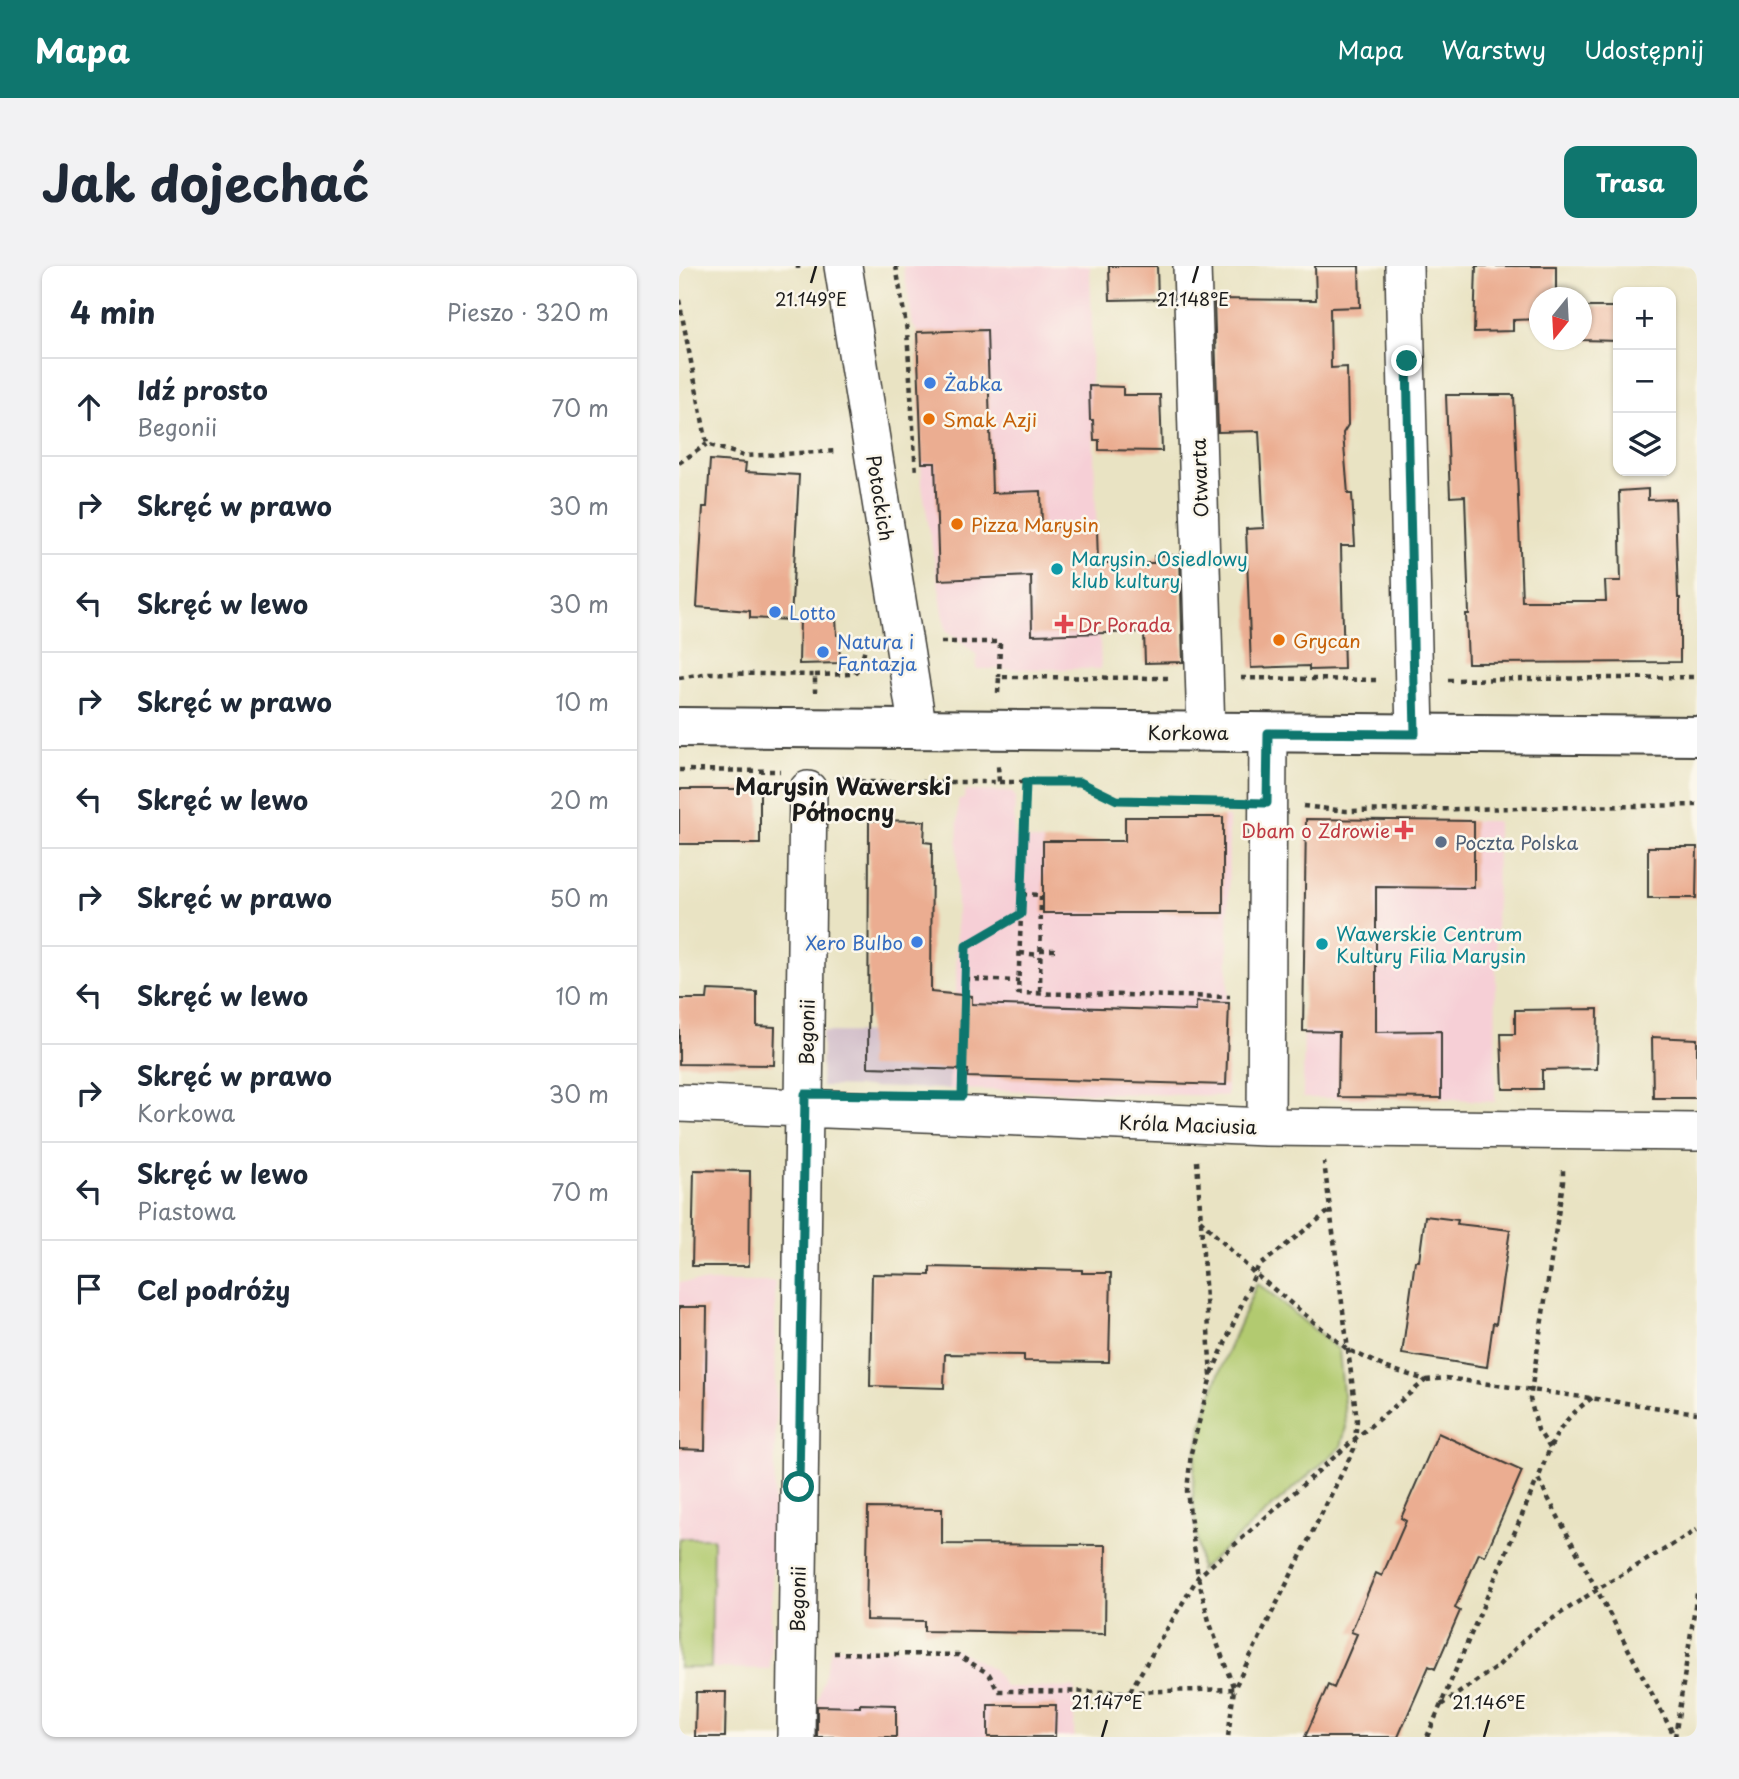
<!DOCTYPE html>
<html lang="pl">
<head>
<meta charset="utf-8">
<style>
	:root { --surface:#fff; --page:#f2f2f3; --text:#1f2937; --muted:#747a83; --line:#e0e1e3; --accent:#0f766e }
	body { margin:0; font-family:"Playpen Sans",sans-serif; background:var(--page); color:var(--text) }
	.controls { position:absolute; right:21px; top:21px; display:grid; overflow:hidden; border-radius:14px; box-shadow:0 2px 5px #0004 }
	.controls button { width:63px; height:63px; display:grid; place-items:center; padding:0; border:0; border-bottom:2px solid var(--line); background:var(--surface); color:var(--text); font:35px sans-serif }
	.compass { position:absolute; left:850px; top:21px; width:63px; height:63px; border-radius:50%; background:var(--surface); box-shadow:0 2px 5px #0004; rotate:198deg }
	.stop { position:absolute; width:21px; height:21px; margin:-16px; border:5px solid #0f766e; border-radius:50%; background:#fff }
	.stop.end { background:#0f766e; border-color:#fff; box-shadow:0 2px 7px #0008 }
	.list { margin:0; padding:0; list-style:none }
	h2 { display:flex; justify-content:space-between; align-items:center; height:91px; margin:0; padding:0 28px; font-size:30px }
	h2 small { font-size:23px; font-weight:400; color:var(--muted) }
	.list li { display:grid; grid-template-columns:46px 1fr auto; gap:21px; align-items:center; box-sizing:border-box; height:98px; padding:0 28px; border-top:2px solid var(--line) }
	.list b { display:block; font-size:26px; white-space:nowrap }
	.list p { margin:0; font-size:23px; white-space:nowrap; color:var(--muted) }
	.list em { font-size:23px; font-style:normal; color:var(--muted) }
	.icon { flex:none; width:38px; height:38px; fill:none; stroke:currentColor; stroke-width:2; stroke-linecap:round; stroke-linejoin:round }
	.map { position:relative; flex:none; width:1018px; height:1471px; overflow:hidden; border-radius:14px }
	header { display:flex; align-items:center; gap:42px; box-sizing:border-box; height:98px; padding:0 35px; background:var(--accent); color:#fff }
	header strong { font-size:33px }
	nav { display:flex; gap:38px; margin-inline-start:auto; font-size:24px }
	.intro { display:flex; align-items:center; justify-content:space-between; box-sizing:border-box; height:168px; padding:0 42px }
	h1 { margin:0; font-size:49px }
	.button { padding:18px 32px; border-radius:14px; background:var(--accent); color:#fff; font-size:24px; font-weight:700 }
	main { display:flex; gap:42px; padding:0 42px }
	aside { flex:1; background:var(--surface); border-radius:14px; box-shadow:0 2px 5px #0004 }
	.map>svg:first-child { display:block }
</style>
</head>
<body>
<header>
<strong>Mapa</strong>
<nav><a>Mapa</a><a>Warstwy</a><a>Udostępnij</a></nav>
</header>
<div class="intro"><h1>Jak dojechać</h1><a class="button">Trasa</a></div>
<main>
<aside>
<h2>4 min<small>Pieszo · 320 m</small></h2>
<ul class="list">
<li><svg class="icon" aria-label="ahead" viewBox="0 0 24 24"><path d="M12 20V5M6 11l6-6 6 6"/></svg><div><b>Idź prosto</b><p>Begonii</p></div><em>70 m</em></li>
<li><svg class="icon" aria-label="right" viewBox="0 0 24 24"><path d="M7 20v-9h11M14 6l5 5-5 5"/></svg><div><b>Skręć w prawo</b></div><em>30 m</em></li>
<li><svg class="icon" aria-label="left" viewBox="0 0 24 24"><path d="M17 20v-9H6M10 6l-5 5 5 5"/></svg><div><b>Skręć w lewo</b></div><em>30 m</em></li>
<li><svg class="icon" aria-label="right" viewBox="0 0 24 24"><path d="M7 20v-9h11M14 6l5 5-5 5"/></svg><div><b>Skręć w prawo</b></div><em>10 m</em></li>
<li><svg class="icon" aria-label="left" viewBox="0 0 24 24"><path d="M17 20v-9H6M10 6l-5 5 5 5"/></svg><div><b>Skręć w lewo</b></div><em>20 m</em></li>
<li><svg class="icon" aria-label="right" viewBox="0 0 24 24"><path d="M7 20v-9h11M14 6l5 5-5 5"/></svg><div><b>Skręć w prawo</b></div><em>50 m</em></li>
<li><svg class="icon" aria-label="left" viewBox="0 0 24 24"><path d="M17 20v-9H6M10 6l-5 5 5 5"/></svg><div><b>Skręć w lewo</b></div><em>10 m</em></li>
<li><svg class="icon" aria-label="right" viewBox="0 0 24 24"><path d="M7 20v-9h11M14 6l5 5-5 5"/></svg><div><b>Skręć w prawo</b><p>Korkowa</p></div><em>30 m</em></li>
<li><svg class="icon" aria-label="left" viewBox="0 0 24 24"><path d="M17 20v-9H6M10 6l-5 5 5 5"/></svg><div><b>Skręć w lewo</b><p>Piastowa</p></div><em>70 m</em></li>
<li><svg class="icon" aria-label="arrive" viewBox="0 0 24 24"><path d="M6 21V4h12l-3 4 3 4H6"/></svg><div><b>Cel podróży</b></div></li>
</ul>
</aside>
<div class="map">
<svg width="1018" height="1471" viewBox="0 0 1018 1471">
	<rect width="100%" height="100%" fill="#fbf7ec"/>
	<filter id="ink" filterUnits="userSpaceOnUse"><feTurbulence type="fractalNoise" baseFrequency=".0143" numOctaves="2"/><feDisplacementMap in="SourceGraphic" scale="14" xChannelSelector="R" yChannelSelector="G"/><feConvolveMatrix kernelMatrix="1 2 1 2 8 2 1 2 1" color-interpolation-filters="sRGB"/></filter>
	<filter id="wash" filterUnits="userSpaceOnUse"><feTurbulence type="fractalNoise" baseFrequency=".00686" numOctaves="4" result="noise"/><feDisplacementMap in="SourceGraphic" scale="28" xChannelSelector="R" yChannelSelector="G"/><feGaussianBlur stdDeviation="1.57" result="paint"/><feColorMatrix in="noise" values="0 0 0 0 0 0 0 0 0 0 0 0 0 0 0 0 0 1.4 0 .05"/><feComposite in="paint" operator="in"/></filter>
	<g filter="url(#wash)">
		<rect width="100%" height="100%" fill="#e9e3c3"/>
		<path fill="#f6cfd6" d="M 224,0 L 411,0 L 413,59 L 411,153 L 414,154 L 422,403 L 297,403 L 298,389 L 267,364 L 243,219 L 238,66 L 234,59 Z
			M 286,525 L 333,526 L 336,531 L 335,571 L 364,575 L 445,575 L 449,569 L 449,564 L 446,562 L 446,551 L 550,551 L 548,830 L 270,823 L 272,767 L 277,728 L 279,534 L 285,533 Z
			M 627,553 L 818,555 L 816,836 L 762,832 L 624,832 Z
			M 0,1016 L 96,1016 L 97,1149 L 91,1403 L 32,1402 L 34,1272 L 0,1272 Z
			M 153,1381 L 278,1383 L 314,1403 L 326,1421 L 396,1422 L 395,1471 L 137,1471 L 137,1440 Z"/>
		<path fill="#d1bdc9" d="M 143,766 L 272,767 L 270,823 L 142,820 Z"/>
		<path fill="#b2ca6f" stroke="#677346" stroke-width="2" d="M 578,1017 L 660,1084 L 667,1161 L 662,1181 L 521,1304 C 519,1277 514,1249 514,1223 C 515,1151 551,1082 578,1017 Z
			M 0,1272 L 34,1272 L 32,1402 L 0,1402 Z"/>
		<g id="blocks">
			<path fill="#ebad91" d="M 430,0 L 478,0 L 479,33 L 431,34 Z
				M 636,0 L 680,0 L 681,41 L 651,42 L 652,102 L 668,101 L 669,159 L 664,167 L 669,228 L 673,228 L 676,280 L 662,280 L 665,403 L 630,404 L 630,400 L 572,402 L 567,263 L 585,262 L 580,165 L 539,166 L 535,33 L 637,34 Z
				M 797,0 L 877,0 L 877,32 L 860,32 L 860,53 L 834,54 L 834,65 L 795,66 Z
				M 903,41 L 939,41 L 939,75 L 903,74 Z
				M 308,64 L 313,227 L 362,225 L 363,260 L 418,263 L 419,297 L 475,297 L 475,290 L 501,289 L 504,396 L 466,397 L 465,366 L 353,369 L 352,310 L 260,314 L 256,197 L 243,197 L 238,66 Z
				M 410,120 L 444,121 L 444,129 L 481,129 L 483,185 L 420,184 L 420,174 L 415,174 L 414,154 L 411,154 Z
				M 767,129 L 835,129 L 843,335 L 927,335 L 926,315 L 942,315 L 940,225 L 969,223 L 969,234 L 996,233 L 999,332 L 1001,332 L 1001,396 L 789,397 L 787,348 L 790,348 L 786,230 L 771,231 Z
				M 31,194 L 67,197 L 66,206 L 120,209 L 112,354 L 71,352 L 71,345 L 18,341 L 24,241 L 28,241 Z
				M 121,352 L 157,352 L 158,369 L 160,369 L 161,397 L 120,398 Z
				M 0,523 L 81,523 L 81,578 L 0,578 Z
				M 446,551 L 544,551 L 544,647 L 364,647 L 364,575 L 446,575 Z
				M 627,553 L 795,555 L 795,622 L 697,621 L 697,766 L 762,765 L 762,832 L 659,831 L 660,766 L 624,765 Z
				M 190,554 L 246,555 L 245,576 L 253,577 L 252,726 L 293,730 L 293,738 L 517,745 L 517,736 L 550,737 L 547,819 L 288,811 L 289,804 L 189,801 Z
				M 969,581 L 1018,581 L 1017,632 L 969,632 Z
				M 29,724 L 78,726 L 78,760 L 96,761 L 95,799 L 0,798 L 0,733 L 28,733 Z
				M 919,743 L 918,803 L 863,804 L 863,823 L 824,823 L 822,768 L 836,768 L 836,744 Z
				M 973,771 L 1018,773 L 1018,832 L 974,832 Z
				M 15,904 L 71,905 L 70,1000 L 13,1000 Z
				M 746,950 L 779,954 L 778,958 L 831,964 L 817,1058 L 814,1057 L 808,1101 L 723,1088 L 736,995 L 740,995 Z
				M 251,1001 L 403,1004 L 403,1007 L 432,1007 L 430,1096 L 345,1095 L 345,1089 L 266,1088 L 265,1122 L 191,1120 L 193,1008 L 251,1009 Z
				M 0,1041 L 28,1041 L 26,1184 L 0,1183 Z
				M 759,1167 L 843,1205 L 806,1290 L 800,1287 L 776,1342 L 781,1345 L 756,1403 L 750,1400 L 719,1471 L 626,1471 L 649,1419 L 655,1422 L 678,1368 L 672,1366 L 697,1307 L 703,1310 L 727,1255 L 722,1252 Z
				M 189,1242 L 263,1243 L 263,1278 L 427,1279 L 426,1368 L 245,1365 L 245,1355 L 187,1354 Z
				M 17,1426 L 47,1426 L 46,1471 L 16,1471 Z
				M 181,1438 L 217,1439 L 217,1471 L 138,1471 L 138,1440 L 181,1441 Z
				M 309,1439 L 377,1439 L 376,1471 L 309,1471 Z"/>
		</g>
	</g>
	<g filter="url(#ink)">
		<use href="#blocks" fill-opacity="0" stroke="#3b3a35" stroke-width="2"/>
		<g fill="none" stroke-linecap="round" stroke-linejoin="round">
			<g stroke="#3b3a35" stroke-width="40">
				<path id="minor" d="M 164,0 L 239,464
					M 513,0 L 527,466
					M 725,0 L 736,468
					M 0,837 L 587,861 L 1018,866
					M 587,861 L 589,467
					M 117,1471 L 129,524"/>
			</g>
			<g stroke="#3b3a35" stroke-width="42">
				<path id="tertiary" d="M 0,461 L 1018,470"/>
			</g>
			<path stroke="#3b3a35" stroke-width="4.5" stroke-dasharray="5 5" stroke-linecap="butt" d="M 119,0 L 119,3
				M 217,0 L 228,65 L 237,208
				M 0,34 L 28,178 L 65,190 L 159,185
				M 0,197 L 28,178
				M 262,376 L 321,376 L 320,411
				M 136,409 L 175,408 L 182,399 L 187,377
				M 0,412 L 30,407 L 136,409 L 136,426
				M 562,412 L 700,414
				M 769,414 L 1018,411
				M 319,427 L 320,411 L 490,412
				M 0,504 L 101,505
				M 161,512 L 188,516 L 320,516 L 319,499
				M 320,516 L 401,516 L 438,534 L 552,536
				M 347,516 L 339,727 L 551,731
				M 624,540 L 667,545 L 1018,539
				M 343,628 L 362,629 L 361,728
				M 361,684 L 376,684
				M 341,687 L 361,689
				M 286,713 L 340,715
				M 283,815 L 287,680 L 341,648
				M 518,895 L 532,1110 L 512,1187 L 508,1225 L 519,1311 L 530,1355 L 555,1423 L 549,1471
				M 533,1107 L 579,1001 L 649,946
				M 747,1114 L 767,1112 L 1018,1147
				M 913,1132 C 879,1156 873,1176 859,1213 L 996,1471
				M 871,1182 L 859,1164 L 851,1133 L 884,916 L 884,901
				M 155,1387 L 279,1389 L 310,1408 L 319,1425 L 450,1426 L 555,1423 L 675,1183 L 678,1154 L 645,896
				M 451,1425 L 519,1311 L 677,1172 L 747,1114 L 708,1102 L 668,1083 L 575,1007 L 521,954
				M 762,1439 L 818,1401 L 853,1366 L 919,1323 L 1018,1264
				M 748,1471 L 858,1214
				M 996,1471 L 1018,1327"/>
			<use href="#minor" stroke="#fff" stroke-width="37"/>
			<use href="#tertiary" stroke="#fff" stroke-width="38"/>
		</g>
	</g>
	<g fill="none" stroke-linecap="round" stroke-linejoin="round" filter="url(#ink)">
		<path stroke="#0f766e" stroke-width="9" d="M 120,1221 L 126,828 L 283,830 L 287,680 L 342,648 L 347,516 L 401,516 L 438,534 L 588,537 L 589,467 L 736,468 L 728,95"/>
	</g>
	<path fill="none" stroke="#1c1c1c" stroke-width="2.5" d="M 132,17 L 137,0M 514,17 L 519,0M 423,1471 L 428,1454M 805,1471 L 810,1454"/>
	<g fill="#3f7fe0" stroke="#fbf7ec" stroke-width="2.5">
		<circle cx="251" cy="117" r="7"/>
		<circle cx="96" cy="346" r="7"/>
		<circle cx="144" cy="386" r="7"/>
		<circle cx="238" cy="676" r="7"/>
	</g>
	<g fill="#e8710a" stroke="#fbf7ec" stroke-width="2.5">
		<circle cx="250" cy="153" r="7"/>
		<circle cx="278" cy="258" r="7"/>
		<circle cx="600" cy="374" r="7"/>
	</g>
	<g fill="#0f9aa8" stroke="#fbf7ec" stroke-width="2.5">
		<circle cx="378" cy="303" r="7"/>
		<circle cx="643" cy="678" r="7"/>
	</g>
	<g fill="#e0444e" stroke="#fbf7ec" stroke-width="2.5">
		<path d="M381.5 347.5h7v7h7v7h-7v7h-7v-7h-7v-7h7z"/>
		<path d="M721.5 553.5h7v7h7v7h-7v7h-7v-7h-7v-7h7z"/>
	</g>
	<circle fill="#5c6f8a" stroke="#fbf7ec" stroke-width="2.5" cx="762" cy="576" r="7"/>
	<g text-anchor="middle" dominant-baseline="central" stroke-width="5" stroke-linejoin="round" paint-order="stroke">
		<g font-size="19" fill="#366cbe" stroke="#fbf7ec" text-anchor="start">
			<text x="265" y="117">Żabka</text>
			<text x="110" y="346">Lotto</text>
			<text x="158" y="375">Natura i<tspan x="158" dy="22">Fantazja</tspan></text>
			<text x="224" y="676" text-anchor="end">Xero Bulbo</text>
		</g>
		<g font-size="19" fill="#c56008" stroke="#fbf7ec" text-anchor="start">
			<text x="264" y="153">Smak Azji</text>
			<text x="292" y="258">Pizza Marysin</text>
			<text x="614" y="374">Grycan</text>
		</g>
		<g font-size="19" fill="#1c1c1c" stroke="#fbf7ec">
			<text transform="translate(520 212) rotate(-92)">Otwarta</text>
			<text transform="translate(202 232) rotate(81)">Potockich</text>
			<text x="509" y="466">Korkowa</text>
			<text transform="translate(127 766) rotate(-89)">Begonii</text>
			<text transform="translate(509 858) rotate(2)">Króla Maciusia</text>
			<text transform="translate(118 1333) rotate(-89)">Begonii</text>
		</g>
		<g font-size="19" fill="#0d838f" stroke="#fbf7ec" text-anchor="start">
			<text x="392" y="292">Marysin. Osiedlowy<tspan x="392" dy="22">klub kultury</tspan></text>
			<text x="657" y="667">Wawerskie Centrum<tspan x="657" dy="22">Kultury Filia Marysin</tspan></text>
		</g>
		<g font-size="19" fill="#be3a42" stroke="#fbf7ec" text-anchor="start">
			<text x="399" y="358">Dr Porada</text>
			<text x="711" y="564" text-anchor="end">Dbam o Zdrowie</text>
		</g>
		<g font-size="19" fill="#4e5e75" stroke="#fbf7ec" text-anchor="start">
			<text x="776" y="576">Poczta Polska</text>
		</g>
		<g font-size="23" font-weight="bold" fill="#1c1c1c" stroke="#fbf7ec">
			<text x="164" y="519">Marysin Wawerski<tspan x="164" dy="26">Północny</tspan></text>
		</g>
	</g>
	<g font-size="18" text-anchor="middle" fill="#1c1c1c" stroke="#fbf7ec" stroke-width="5" stroke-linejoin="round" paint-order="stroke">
		<text x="132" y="40">21.149°E</text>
		<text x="514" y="40">21.148°E</text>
		<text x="428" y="1443">21.147°E</text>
		<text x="810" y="1443">21.146°E</text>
	</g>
</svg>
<div class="controls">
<button>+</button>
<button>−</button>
<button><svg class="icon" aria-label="layers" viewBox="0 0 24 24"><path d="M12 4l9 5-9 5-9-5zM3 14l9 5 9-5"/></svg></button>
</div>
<svg class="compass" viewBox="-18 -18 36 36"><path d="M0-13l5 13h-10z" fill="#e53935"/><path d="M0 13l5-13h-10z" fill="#747a83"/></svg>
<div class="stop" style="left:120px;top:1221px"></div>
<div class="stop end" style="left:728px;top:95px"></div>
</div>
</main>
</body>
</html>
